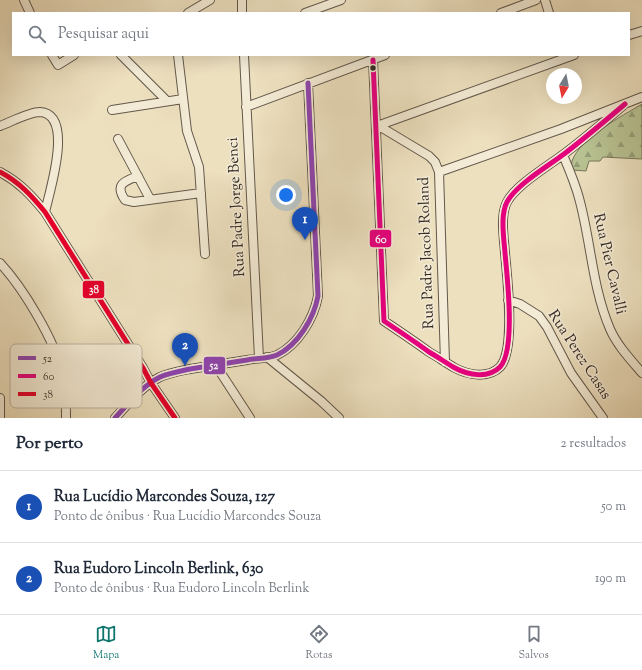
<!DOCTYPE html>
<html lang="pt">
<head>
<meta charset="utf-8">
<style>
	:root { --surface:#fff; --page:#f2f2f3; --text:#1f2937; --muted:#747a83; --line:#e0e1e3; --accent:#0f766e }
	body { margin:0; font-family:"Sorts Mill Goudy",serif; background:var(--page); color:var(--text) }
	.compass { position:absolute; left:546px; top:68px; width:36px; height:36px; border-radius:50%; background:var(--surface); box-shadow:0 4px 16px #0002; rotate:190deg }
	.you { position:absolute; left:286px; top:195px; width:14px; height:14px; margin:-10px; border:3px solid #fff; border-radius:50%; background:#1a73e8; box-shadow:0 0 0 6px #1a73e833 }
	.badge { display:grid; place-items:center; width:26px; height:26px; border-radius:50%; background:var(--accent); color:#fff; font-size:13px; font-weight:700 }
	.pin { position:absolute; translate:-50% -33px; filter:drop-shadow(0 1px 2px #0008) }
	.pin::after { content:''; position:absolute; top:21px; width:14px; height:12px; background:inherit; clip-path:polygon(0 0,100% 0,50% 100%) }
	.list { margin:0; padding:0; list-style:none }
	h2 { display:flex; justify-content:space-between; align-items:center; height:52px; margin:0; padding:0 16px; font-size:17px }
	h2 small { font-size:13px; font-weight:400; color:var(--muted) }
	.list li { display:grid; grid-template-columns:26px 1fr auto; gap:12px; align-items:center; box-sizing:border-box; height:72px; padding:0 16px; border-top:1px solid var(--line) }
	.list b { display:block; font-size:15px; white-space:nowrap }
	.list p { margin:0; font-size:13px; white-space:nowrap; color:var(--muted) }
	.list em { font-size:13px; font-style:normal; color:var(--muted) }
	.icon { flex:none; width:22px; height:22px; fill:none; stroke:currentColor; stroke-width:2; stroke-linecap:round; stroke-linejoin:round }
	.map { position:relative; flex:none; width:642px; height:418px; overflow:hidden }
	.search { position:absolute; background:var(--surface); box-shadow:0 4px 16px #0002; left:12px; right:12px; top:12px; height:44px; display:flex; align-items:center; gap:10px; box-sizing:border-box; padding:0 14px; border-radius:0px; color:var(--muted); font-size:15px }
	.sheet { height:196px; background:var(--surface) }
	nav { display:flex; justify-content:space-around; align-items:center; box-sizing:border-box; height:56px; border-top:1px solid var(--line); background:var(--surface); font-size:11px; color:var(--muted) }
	nav a { display:grid; justify-items:center; gap:2px }
	nav .on { color:var(--accent) }
	.map>svg:first-child { display:block }
</style>
</head>
<body>
<div class="map">
<svg width="642" height="418" viewBox="0 0 642 418">
	<defs>
		<pattern id="forest-firs" width="22" height="20" patternUnits="userSpaceOnUse"><rect width="22" height="20" fill="#b8c292"/><path d="M5 1l3.5 6h-7zM16 11l3.5 6h-7z" fill="#969e77"/></pattern>
	</defs>
	<rect width="100%" height="100%" fill="#ede0bf"/>
	<filter id="stains"><feTurbulence type="fractalNoise" baseFrequency=".005" numOctaves="4"/><feColorMatrix values="0 0 0 0 .2 0 0 0 0 .09 0 0 0 0 .02 0 0 0 .5 -.17"/></filter>
	<radialGradient id="worn" r=".72"><stop offset=".6" stop-color="#630" stop-opacity="0"/><stop offset="1" stop-color="#630" stop-opacity=".3"/></radialGradient>
	<path fill="url(#forest-firs)" stroke="#76765b" d="M 642,104 L 642,159 L 603,157 L 600,161 L 589,161 L 586,171 L 572,170 C 572,167 571,163 572,161 C 580,138 622,116 642,104 Z"/>
	<g fill="none" stroke-linecap="round" stroke-linejoin="round">
		<g stroke="#63584b" stroke-width="10">
			<path id="minor" d="M 24,0 L 30,13
				M 242,0 L 242,13
				M 545,0 L 549,13
				M 188,13 L 210,0
				M 305,13 L 341,0
				M 501,13 L 536,0
				M 629,35 L 642,31
				M 52,55 L 58,65 L 74,55
				M 121,55 L 167,101
				M 178,55 L 187,131 L 199,167 L 205,254
				M 244,55 L 259,358
				M 373,60 L 384,321 C 399,331 414,341 429,352 C 438,357 446,363 455,368 C 468,375 488,379 500,367 C 516,350 507,276 505,253 C 504,239 500,215 507,202 C 516,185 548,166 564,154 C 585,138 605,121 625,104
				M 246,107 L 385,55
				M 112,110 L 183,99
				M 0,126 C 11,122 29,112 40,112 C 75,114 49,193 45,212
				M 377,126 L 574,55
				M 379,126 L 429,156 L 435,162 L 439,172 L 445,362
				M 118,139 L 150,199
				M 563,155 C 569,169 575,183 579,198 C 591,241 592,287 610,329 C 617,345 630,359 642,373
				M 0,172 C 19,182 32,196 45,212 L 143,368 L 151,383 L 175,418
				M 439,172 L 561,129 L 642,97
				M 138,176 C 125,181 114,184 125,200 L 134,202 L 201,193
				M 0,263 C 24,289 55,341 63,375 C 66,389 66,404 66,418
				M 508,300 L 520,304 L 539,316 L 547,327 L 571,373 L 603,418
				M 267,357 L 321,401 L 339,418
				M 215,364 L 250,418
				M 0,398 L 0,418
				M 115,418 C 128,404 142,386 160,377 C 169,373 180,371 190,369 C 209,366 228,363 247,360 C 257,358 268,359 277,355 C 298,345 314,318 318,296 L 308,83"/>
		</g>
		<use href="#minor" stroke="#f3ebd5" stroke-width="8"/>
		<g stroke="#f3ebd5" stroke-width="8">
			<path id="bus-1" d="M 115,418 C 128,404 142,386 160,377 C 169,373 180,371 190,369 C 209,366 228,363 247,360 C 257,358 268,359 277,355 C 298,345 314,318 318,296 L 308,83"/>
		</g>
		<g stroke="#f3ebd5" stroke-width="8">
			<path id="bus-2" d="M 373,60 L 384,321 C 399,331 414,341 429,352 C 438,357 446,363 455,368 C 468,375 488,379 500,367 C 516,350 507,276 505,253 C 504,239 500,215 507,202 C 516,185 548,166 564,154 C 585,138 605,121 625,104"/>
		</g>
		<g stroke="#f3ebd5" stroke-width="8">
			<path id="bus-3" d="M 0,172 C 19,182 32,196 45,212 L 143,368 L 151,383 L 175,418"/>
		</g>
		<use href="#bus-1" stroke="#8e44ad" stroke-width="5"/>
		<use href="#bus-2" stroke="#e5007d" stroke-width="5"/>
		<use href="#bus-3" stroke="#e4002b" stroke-width="5"/>
	</g>
	<circle fill="#352a24" stroke="#f3ebd5" stroke-width="1.5" cx="373" cy="68" r="3.5"/>
	<g text-anchor="middle" dominant-baseline="central" stroke-width="3" stroke-linejoin="round" paint-order="stroke">
		<g font-size="15" fill="#352a24" stroke="#f3ebd5">
			<text transform="translate(237 207) rotate(-93)">Rua Padre Jorge Benci</text>
			<text transform="translate(427 253) rotate(-92)">Rua Padre Jacob Roland</text>
			<text transform="translate(609 264) rotate(77)">Rua Pier Cavalli</text>
			<text transform="translate(579 355) rotate(57)">Rua Perez Casas</text>
		</g>
	</g>
	<rect x="10" y="344" width="132" height="64" rx="6" fill="#f3ebd5" stroke="#bab1a0" stroke-width="1"/>
	<rect x="18" y="356" width="18" height="4" fill="#8e44ad"/>
	<rect x="18" y="374" width="18" height="4" fill="#e5007d"/>
	<rect x="18" y="392" width="18" height="4" fill="#e4002b"/>
	<g font-size="11" fill="#352a24">
		<text x="43" y="362">52</text>
		<text x="43" y="380">60</text>
		<text x="43" y="398">38</text>
	</g>
	<g stroke="#f3ebd5" stroke-width="1.5">
		<rect x="369" y="229" width="23" height="19" rx="4" fill="#e5007d"/>
		<rect x="82" y="280" width="23" height="19" rx="4" fill="#e4002b"/>
		<rect x="203" y="356" width="23" height="19" rx="4" fill="#8e44ad"/>
	</g>
	<g font-size="11" text-anchor="middle" font-weight="bold" fill="#fff">
		<text x="381" y="243">60</text>
		<text x="94" y="293">38</text>
		<text x="214" y="369">52</text>
	</g>
	<rect width="100%" height="100%" filter="url(#stains)"/>
	<rect width="100%" height="100%" fill="url(#worn)"/>
</svg>
<svg class="compass" viewBox="-18 -18 36 36"><path d="M0-13l5 13h-10z" fill="#e53935"/><path d="M0 13l5-13h-10z" fill="#747a83"/></svg>
<div class="you"></div>
<div class="pin badge" style="left:305px;top:240px;background:#1a4fb4">1</div>
<div class="pin badge" style="left:185px;top:366px;background:#1a4fb4">2</div>
<div class="search"><svg class="icon" aria-label="search" viewBox="0 0 24 24"><circle cx="10" cy="10" r="6"/><path d="M15 15l6 6"/></svg>Pesquisar aqui</div>
</div>
<section class="sheet">
<h2>Por perto<small>2 resultados</small></h2>
<ul class="list">
<li><span class="badge" style="background:#1a4fb4">1</span><div><b>Rua Lucídio Marcondes Souza, 127</b><p>Ponto de ônibus · Rua Lucídio Marcondes Souza</p></div><em>50 m</em></li>
<li><span class="badge" style="background:#1a4fb4">2</span><div><b>Rua Eudoro Lincoln Berlink, 630</b><p>Ponto de ônibus · Rua Eudoro Lincoln Berlink</p></div><em>190 m</em></li>
</ul>
</section>
<nav>
<a class="on"><svg class="icon" aria-label="map" viewBox="0 0 24 24"><path d="M3 6l6-2 6 2 6-2v14l-6 2-6-2-6 2zM9 4v14M15 6v14"/></svg>Mapa</a>
<a><svg class="icon" aria-label="directions" viewBox="0 0 24 24"><path d="M12 3l9 9-9 9-9-9zM9 14v-3h6M13 9l2 2-2 2"/></svg>Rotas</a>
<a><svg class="icon" aria-label="saved" viewBox="0 0 24 24"><path d="M7 4h10v16l-5-4-5 4z"/></svg>Salvos</a>
</nav>
</body>
</html>
